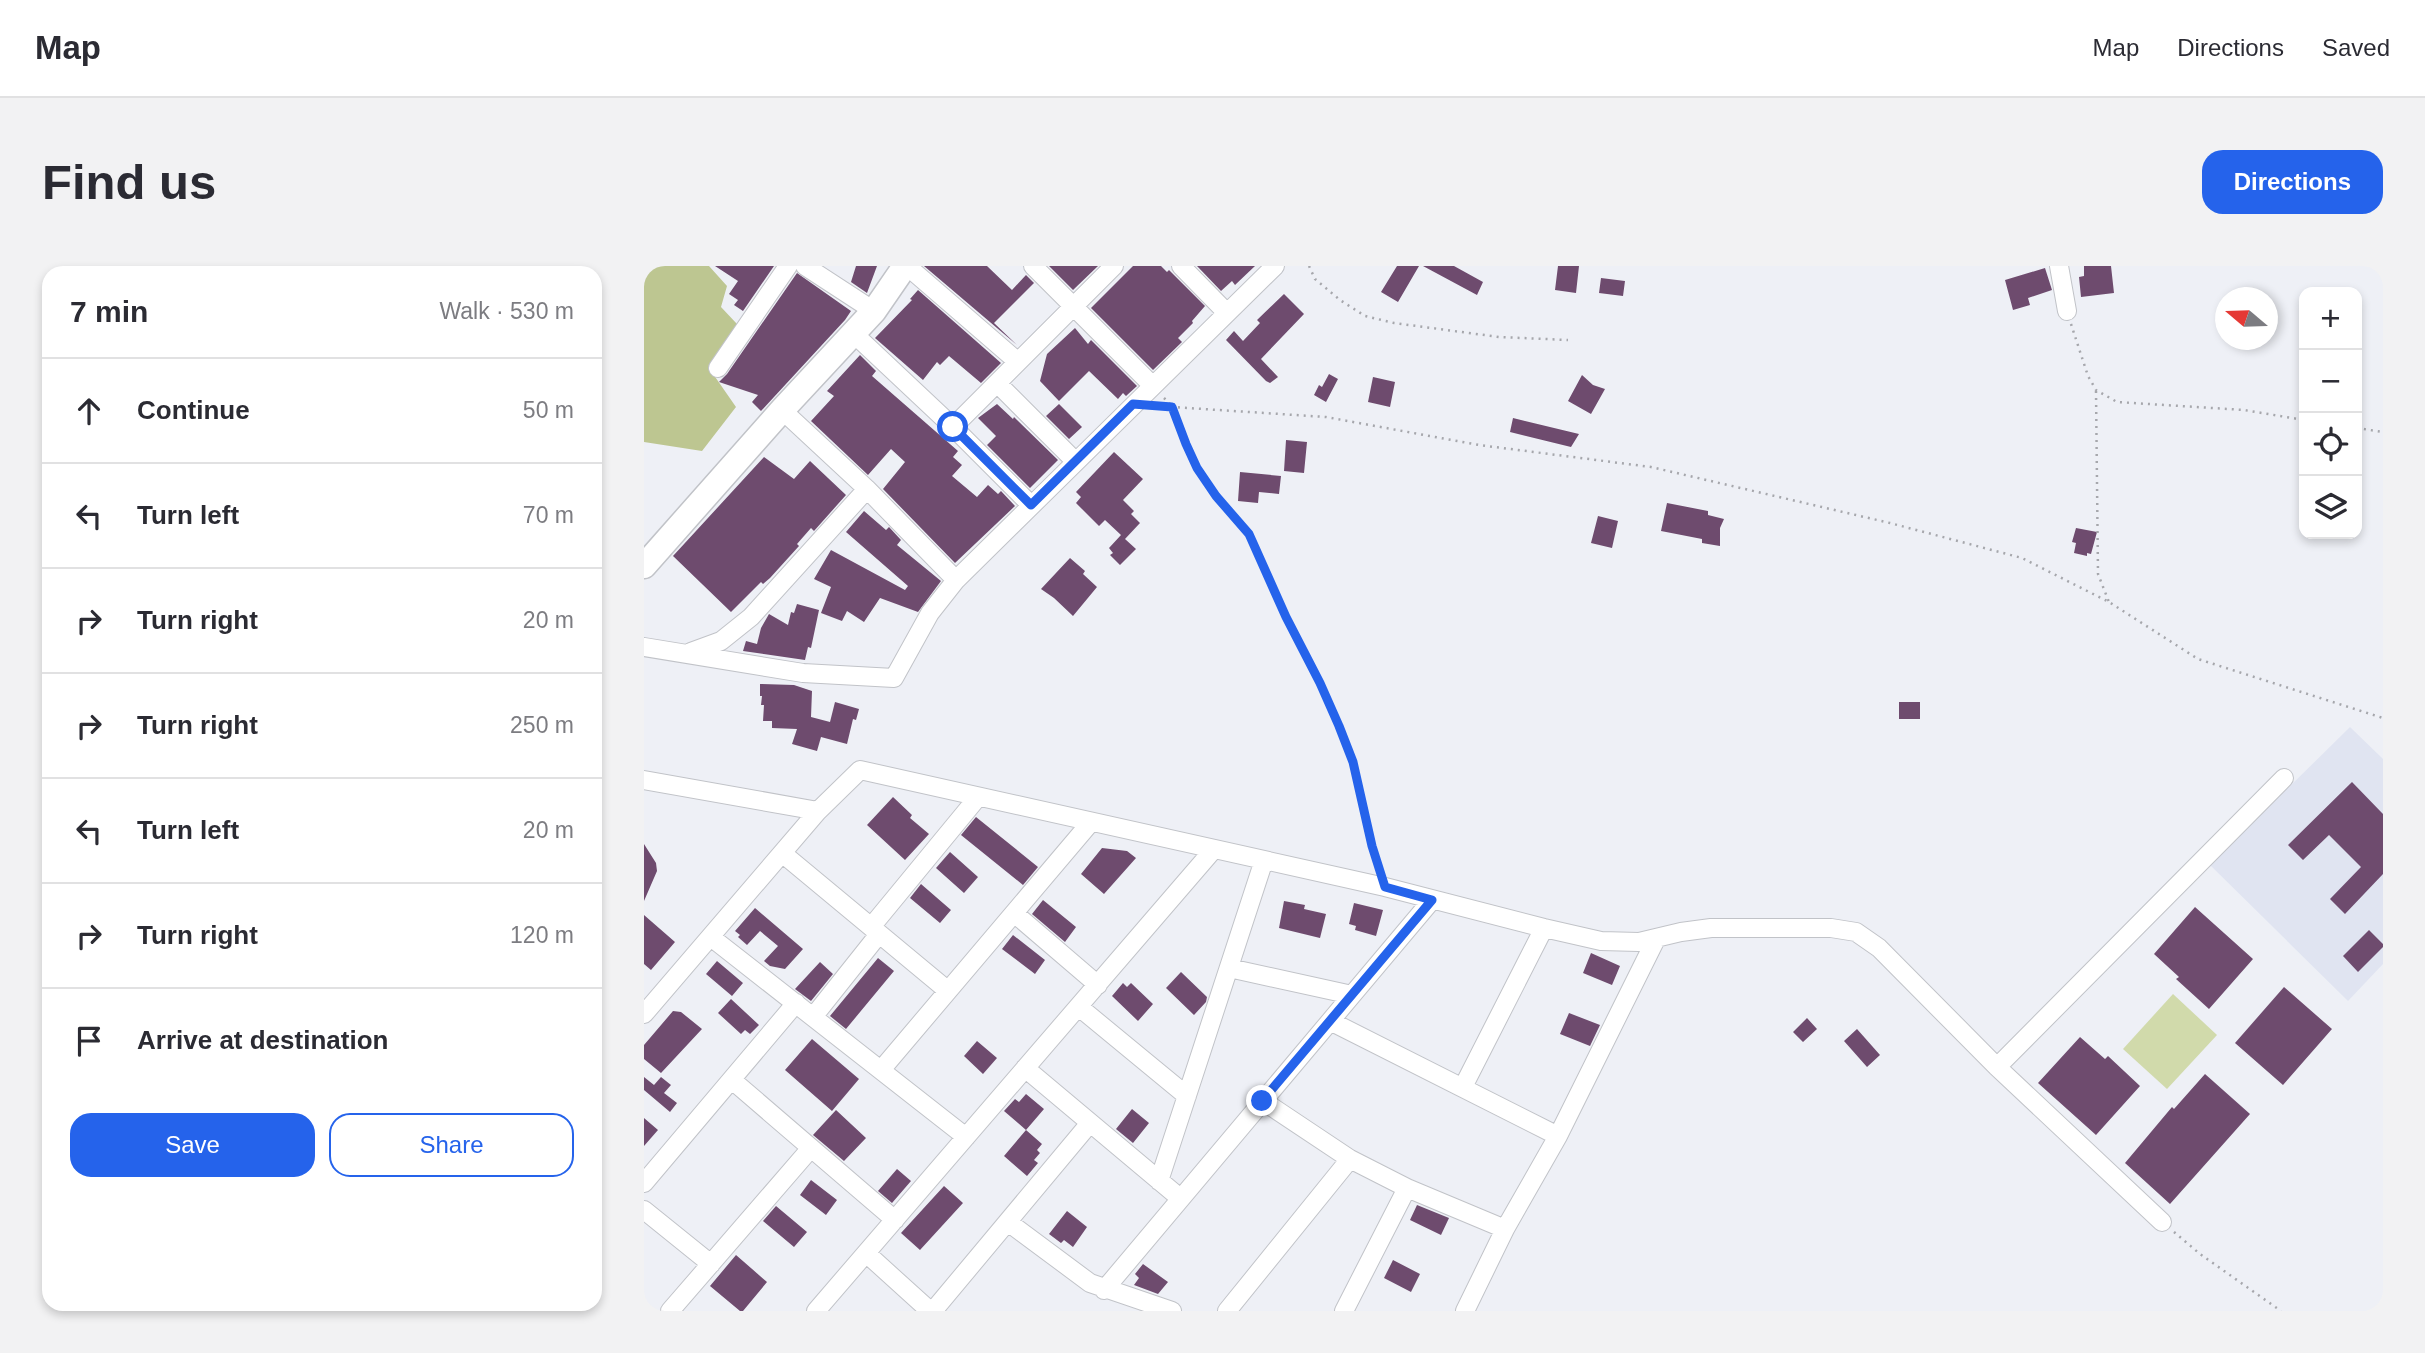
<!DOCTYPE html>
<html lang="en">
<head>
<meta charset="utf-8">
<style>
	:root { --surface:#fff; --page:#f2f2f3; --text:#2b2b33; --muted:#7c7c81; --line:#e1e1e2; --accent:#2563eb }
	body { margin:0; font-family:Helvetica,sans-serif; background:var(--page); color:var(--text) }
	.controls { position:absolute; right:21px; top:21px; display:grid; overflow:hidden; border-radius:14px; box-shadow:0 4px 10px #0003 }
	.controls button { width:63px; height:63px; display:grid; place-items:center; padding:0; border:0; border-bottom:2px solid var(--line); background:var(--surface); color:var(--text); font:35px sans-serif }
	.compass { position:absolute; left:1571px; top:21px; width:63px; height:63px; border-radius:50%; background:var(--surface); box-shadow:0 4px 10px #0003; rotate:289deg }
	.stop { position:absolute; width:21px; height:21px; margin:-16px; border:5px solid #2563eb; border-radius:50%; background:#fff }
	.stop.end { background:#2563eb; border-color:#fff; box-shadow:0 2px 7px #0008 }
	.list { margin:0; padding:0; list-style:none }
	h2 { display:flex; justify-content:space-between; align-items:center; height:91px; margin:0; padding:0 28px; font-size:30px }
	h2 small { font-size:23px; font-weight:400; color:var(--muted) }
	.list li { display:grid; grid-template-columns:46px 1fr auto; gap:21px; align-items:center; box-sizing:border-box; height:105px; padding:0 28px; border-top:2px solid var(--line) }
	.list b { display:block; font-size:26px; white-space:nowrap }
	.list em { font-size:23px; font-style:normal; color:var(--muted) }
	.actions { display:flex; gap:14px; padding:21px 28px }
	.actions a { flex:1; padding:16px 0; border:2px solid var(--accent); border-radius:21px; text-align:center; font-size:24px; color:var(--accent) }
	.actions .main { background:var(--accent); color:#fff }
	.icon { flex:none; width:38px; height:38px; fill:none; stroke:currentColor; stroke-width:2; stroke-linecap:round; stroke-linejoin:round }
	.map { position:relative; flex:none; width:1739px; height:1045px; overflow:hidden; border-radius:21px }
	header { display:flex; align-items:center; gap:42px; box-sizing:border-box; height:98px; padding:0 35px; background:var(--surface); border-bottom:2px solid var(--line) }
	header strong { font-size:33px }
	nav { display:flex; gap:38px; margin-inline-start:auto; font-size:24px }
	.intro { display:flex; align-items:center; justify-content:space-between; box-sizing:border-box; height:168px; padding:0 42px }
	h1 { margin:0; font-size:49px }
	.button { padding:18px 32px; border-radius:21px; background:var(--accent); color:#fff; font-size:24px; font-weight:700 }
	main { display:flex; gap:42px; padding:0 42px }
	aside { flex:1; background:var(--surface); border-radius:21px; box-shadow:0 4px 10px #0003 }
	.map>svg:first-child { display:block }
</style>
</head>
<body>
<header>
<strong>Map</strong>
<nav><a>Map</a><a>Directions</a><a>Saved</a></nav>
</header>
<div class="intro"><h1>Find us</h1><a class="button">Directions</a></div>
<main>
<aside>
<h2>7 min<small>Walk · 530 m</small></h2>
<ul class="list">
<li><svg class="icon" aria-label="ahead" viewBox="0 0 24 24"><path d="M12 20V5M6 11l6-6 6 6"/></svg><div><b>Continue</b></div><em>50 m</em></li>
<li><svg class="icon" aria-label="left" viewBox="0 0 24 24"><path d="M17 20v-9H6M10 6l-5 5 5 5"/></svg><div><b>Turn left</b></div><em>70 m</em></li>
<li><svg class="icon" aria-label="right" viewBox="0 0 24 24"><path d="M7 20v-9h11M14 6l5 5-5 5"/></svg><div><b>Turn right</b></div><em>20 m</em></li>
<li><svg class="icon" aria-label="right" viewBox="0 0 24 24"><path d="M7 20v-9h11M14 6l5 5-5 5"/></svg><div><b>Turn right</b></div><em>250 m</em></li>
<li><svg class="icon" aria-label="left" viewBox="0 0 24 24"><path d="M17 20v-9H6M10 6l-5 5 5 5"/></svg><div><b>Turn left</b></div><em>20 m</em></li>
<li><svg class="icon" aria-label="right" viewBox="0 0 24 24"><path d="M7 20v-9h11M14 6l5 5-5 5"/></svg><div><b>Turn right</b></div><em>120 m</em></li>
<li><svg class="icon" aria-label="arrive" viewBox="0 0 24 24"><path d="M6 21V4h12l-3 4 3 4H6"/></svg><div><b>Arrive at destination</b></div></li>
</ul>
<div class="actions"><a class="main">Save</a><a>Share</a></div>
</aside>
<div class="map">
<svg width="1739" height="1045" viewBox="0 0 1739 1045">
	<rect width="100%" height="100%" fill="#eef0f6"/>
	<path fill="#e0e4f1" d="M 1706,461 L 1739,493 L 1739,698 L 1704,735 L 1566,599 Z"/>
	<path fill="#d1daab" d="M 1529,728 L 1573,769 L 1523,823 L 1479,783 Z"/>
	<path fill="#bdc691" d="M 0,0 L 65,0 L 83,20 L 77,41 L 93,58 L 67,105 L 92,141 L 58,185 L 0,176 Z"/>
	<path fill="#6e4b6e" d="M 71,0 L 130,0 L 99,45 L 90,39 L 94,34 L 85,28 L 94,15 Z
		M 212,0 L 233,0 L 223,27 L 207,16 Z
		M 280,0 L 343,0 L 368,24 L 382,9 L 390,17 L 350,57 L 373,79 Z
		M 405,0 L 454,0 L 429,24 Z
		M 489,0 L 517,0 L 523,6 L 525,4 L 561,40 L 548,55 L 549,57 L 534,72 L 538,76 L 509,104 L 447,42 Z
		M 553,0 L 611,0 L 591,19 L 588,15 L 577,25 Z
		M 753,0 L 775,0 L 754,36 L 737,26 Z
		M 779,0 L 810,0 L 839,16 L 833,29 Z
		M 914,0 L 935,0 L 932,27 L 911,24 Z
		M 1440,0 L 1467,0 L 1470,27 L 1437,31 L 1435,11 L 1440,10 Z
		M 1401,2 L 1408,24 L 1384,32 L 1386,39 L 1369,44 L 1361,14 Z
		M 153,7 L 207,45 L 201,54 L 117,145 L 108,136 L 114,129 L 75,116 L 83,108 Z
		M 957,12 L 981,15 L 979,30 L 955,27 Z
		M 274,24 L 357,97 L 337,117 L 305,90 L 296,99 L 293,96 L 279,114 L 231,72 L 268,34 L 266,33 Z
		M 640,28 L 660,48 L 617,93 L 634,111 L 626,117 L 622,115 L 582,74 L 590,65 L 599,75 L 616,57 L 613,54 Z
		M 431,62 L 444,78 L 447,74 L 493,120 L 482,130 L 479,127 L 474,133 L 445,105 L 415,135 L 396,115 L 403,88 Z
		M 216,89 L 232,105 L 228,110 L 314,185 L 309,191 L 318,199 L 308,210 L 333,231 L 344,219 L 354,228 L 357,225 L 371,240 L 311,297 L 239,223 L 261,196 L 247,183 L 224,209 L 167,155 L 190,130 L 183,125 Z
		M 685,108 L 694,113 L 682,136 L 670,129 L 675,119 L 678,121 Z
		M 938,109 L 949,119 L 961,123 L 947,148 L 924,135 Z
		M 729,111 L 751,116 L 746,141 L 724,136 Z
		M 353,138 L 369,153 L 370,151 L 414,194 L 386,222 L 343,179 L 352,170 L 334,152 Z
		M 415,138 L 438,161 L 425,173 L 402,150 Z
		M 869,152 L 935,168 L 927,181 L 866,166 Z
		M 642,174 L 663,176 L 660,207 L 640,205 Z
		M 470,186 L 499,213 L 479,234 L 490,245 L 487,248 L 496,257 L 481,273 L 492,283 L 476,299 L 466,289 L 469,287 L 465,282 L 477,269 L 461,254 L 455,260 L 432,237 L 437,231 L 432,226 Z
		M 120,191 L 150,213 L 166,195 L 202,229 L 170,265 L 167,262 L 153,278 L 155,280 L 126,312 L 119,318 L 117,316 L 87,346 L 29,290 Z
		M 596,206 L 637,210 L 635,228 L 615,226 L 614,237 L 594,235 Z
		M 1023,237 L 1064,245 L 1064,249 L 1080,253 L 1076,262 L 1076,280 L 1058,277 L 1058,273 L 1017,265 Z
		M 220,245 L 242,264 L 245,261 L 257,274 L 253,279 L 297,315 L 274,346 L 236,332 L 220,356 L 203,345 L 198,355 L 177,347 L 187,321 L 170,313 L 187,284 L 261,324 L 264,320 L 202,266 Z
		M 954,250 L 974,255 L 968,282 L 947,277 Z
		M 1432,262 L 1453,266 L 1447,288 L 1443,287 L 1443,290 L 1430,287 L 1432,277 L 1428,276 Z
		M 426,292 L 441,305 L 439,308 L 453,321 L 429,350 L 410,332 L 397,323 Z
		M 153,338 L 175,344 L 167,382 L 164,381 L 161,394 L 99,385 L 102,375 L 113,378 L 117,362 L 125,348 L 144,359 L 147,346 L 150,347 Z
		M 116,418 L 150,419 L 168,425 L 167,451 L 186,456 L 191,436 L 215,443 L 212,454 L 209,453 L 203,478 L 177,471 L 173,485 L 148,478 L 153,463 L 128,462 L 128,455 L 119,455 L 120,439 L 117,439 L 118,430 L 116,430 Z
		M 1255,436 L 1276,436 L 1276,453 L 1255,453 Z
		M 1708,516 L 1739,548 L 1739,608 L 1701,648 L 1686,633 L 1717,601 L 1685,569 L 1659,594 L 1644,579 Z
		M 249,531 L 268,549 L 266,552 L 285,568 L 261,594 L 223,559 Z
		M 332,551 L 394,601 L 379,619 L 317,569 Z
		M 0,578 L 12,597 L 13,605 L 0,635 Z
		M 458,582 L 483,585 L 492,592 L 460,628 L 437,608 Z
		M 306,586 L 334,611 L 320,627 L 292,602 Z
		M 277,618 L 307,644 L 296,657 L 266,632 Z
		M 399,634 L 432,661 L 421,676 L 388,648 Z
		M 640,635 L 661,639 L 660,643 L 682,648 L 676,672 L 635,662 Z
		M 710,637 L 739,644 L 732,670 L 711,664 L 712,660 L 705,658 Z
		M 1551,641 L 1609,693 L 1565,743 L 1532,713 L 1535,711 L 1510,688 Z
		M 111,642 L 159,683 L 141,703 L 126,700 L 120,695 L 134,680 L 116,665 L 103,679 L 94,671 L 96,669 L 91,665 Z
		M 0,649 L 31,676 L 7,704 L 0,698 Z
		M 1725,664 L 1739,678 L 1739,681 L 1714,706 L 1699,690 Z
		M 369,669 L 401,694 L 391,708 L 358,683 Z
		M 947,687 L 976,700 L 968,719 L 939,707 Z
		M 234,692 L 250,705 L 202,763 L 186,750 Z
		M 73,695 L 99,717 L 88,730 L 62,708 Z
		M 176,696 L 189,708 L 167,735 L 151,723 Z
		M 537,706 L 563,731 L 562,736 L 550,749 L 522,722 Z
		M 479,717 L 483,721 L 487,717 L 509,738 L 494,755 L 468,730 Z
		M 1640,721 L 1688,763 L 1639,819 L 1591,777 Z
		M 87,733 L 115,759 L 106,768 L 101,764 L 97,768 L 74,747 Z
		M 29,745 L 37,746 L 58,763 L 17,807 L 0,793 L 0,779 Z
		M 925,747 L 956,759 L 946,780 L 916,768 Z
		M 1163,752 L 1173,763 L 1159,776 L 1149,766 Z
		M 1213,763 L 1236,789 L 1223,801 L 1200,775 Z
		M 1436,771 L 1461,793 L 1464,790 L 1496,820 L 1452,869 L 1394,817 Z
		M 168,773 L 215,813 L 188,845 L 141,804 Z
		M 333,775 L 353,792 L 339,808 L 320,790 Z
		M 1561,808 L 1606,848 L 1526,938 L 1481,897 L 1528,841 L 1530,843 Z
		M 0,811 L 10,819 L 17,811 L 27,819 L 20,827 L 33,837 L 26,846 L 0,824 Z
		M 382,828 L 400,843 L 382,864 L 360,845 L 371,833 L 375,836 Z
		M 488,843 L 505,857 L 489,877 L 472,863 Z
		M 192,844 L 222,872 L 200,895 L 169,869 Z
		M 0,852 L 14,864 L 0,880 Z
		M 382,864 L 398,878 L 393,884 L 396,887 L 390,894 L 394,897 L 383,910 L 360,890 Z
		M 253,903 L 267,915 L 248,937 L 234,925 Z
		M 167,914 L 193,934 L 182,949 L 156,929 Z
		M 300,920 L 319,937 L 276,984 L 257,967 Z
		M 773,939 L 805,952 L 797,969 L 766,954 Z
		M 132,940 L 163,966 L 150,981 L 119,955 Z
		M 423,945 L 443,961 L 429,981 L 420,974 L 417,977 L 405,968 Z
		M 92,989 L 123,1016 L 99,1045 L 96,1045 L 66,1020 Z
		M 749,994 L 776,1008 L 767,1026 L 740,1012 Z
		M 499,998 L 524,1016 L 514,1028 L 490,1019 L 495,1012 L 491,1008 Z"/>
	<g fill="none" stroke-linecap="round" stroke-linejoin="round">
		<g stroke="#c1c3c8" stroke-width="20">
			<path id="street" d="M 161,0 L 230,45
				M 263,0 L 374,96
				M 389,0 L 508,119
				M 537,0 L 582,46
				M 1415,0 L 1423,45
				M 209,67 L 309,161 L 387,239
				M 74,102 L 144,0
				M 353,117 L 431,195
				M 138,144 L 223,223 L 312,314
				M 309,161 L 470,0
				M 0,381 L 159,407 L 250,412 L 286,347 L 312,314 L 631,0
				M 47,386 L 77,375 L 107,351 L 223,223
				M 0,514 L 174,545
				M 138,587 L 303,724
				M 370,647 L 454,719
				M 227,661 L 334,531
				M 68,672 L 322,871
				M 585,702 L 708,729
				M 435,741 L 543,830
				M 0,748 L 174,545 L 216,504 L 741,621 L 900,662 L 957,675 L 995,676 L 1037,666 L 1067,662 L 1187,662 L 1212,666 L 1235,682 L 1353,801 L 1518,956
				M 169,751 L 235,668
				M 686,755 L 914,870
				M 1353,801 L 1640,512
				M 381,802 L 536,932
				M 237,804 L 447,556
				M 88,814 L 251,954
				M 819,821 L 900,662
				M 619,835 L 706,893 L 763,922 L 861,963
				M 515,915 L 620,594
				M 0,917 L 152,737
				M 0,944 L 67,998
				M 364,956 L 446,1017 L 528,1045
				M 222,987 L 286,1045
				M 460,1024 L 788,634
				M 26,1045 L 167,882
				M 172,1045 L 570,583
				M 289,1045 L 446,857
				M 583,1045 L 706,893
				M 700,1045 L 763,922
				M 821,1045 L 861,963 L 914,870 L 1012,673"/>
		</g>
		<g stroke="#c1c3c8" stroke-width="27">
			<path id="secondary" d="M 0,300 L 138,144 L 230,45 L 261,0"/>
		</g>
		<path stroke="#a6a7ac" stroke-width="2.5" stroke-dasharray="2 5" stroke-linecap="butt" d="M 665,0 L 671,13 L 696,34 L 721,50 L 750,57 L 855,71 L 924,74
			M 1427,58 L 1444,110 L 1452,124 L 1473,136 L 1600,144 L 1660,154
			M 1452,125 L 1454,308 L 1465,336
			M 520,132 L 528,140 L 542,178 L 553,202 L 572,230 L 605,268 L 642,351 L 676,417 L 709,496 L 736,605
			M 513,140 L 682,151 L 835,179 L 1007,201 L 1246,257 L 1378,292 L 1465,336 L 1554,393 L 1739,452
			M 1713,162 L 1739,166
			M 1530,966 L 1556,988 L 1637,1045"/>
		<use href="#street" stroke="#fff" stroke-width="18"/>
		<use href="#secondary" stroke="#fff" stroke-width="24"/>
	</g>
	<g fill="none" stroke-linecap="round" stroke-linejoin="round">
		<path stroke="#2563eb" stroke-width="9" d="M 309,161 L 387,239 L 489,138 L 528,141 L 542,178 L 553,202 L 572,230 L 605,268 L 642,351 L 676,417 L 695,460 L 709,496 L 728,580 L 741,621 L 788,634 L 618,835"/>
	</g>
</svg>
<div class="controls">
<button>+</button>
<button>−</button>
<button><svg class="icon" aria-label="locate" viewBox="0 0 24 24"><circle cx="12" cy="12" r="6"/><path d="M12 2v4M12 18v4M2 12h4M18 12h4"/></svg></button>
<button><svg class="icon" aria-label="layers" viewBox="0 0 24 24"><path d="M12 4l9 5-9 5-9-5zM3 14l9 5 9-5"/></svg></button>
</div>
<svg class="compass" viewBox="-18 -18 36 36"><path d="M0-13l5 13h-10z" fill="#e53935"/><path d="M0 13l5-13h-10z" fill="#7c7c81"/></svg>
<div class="stop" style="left:309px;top:161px"></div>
<div class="stop end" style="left:618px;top:835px"></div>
</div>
</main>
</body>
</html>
